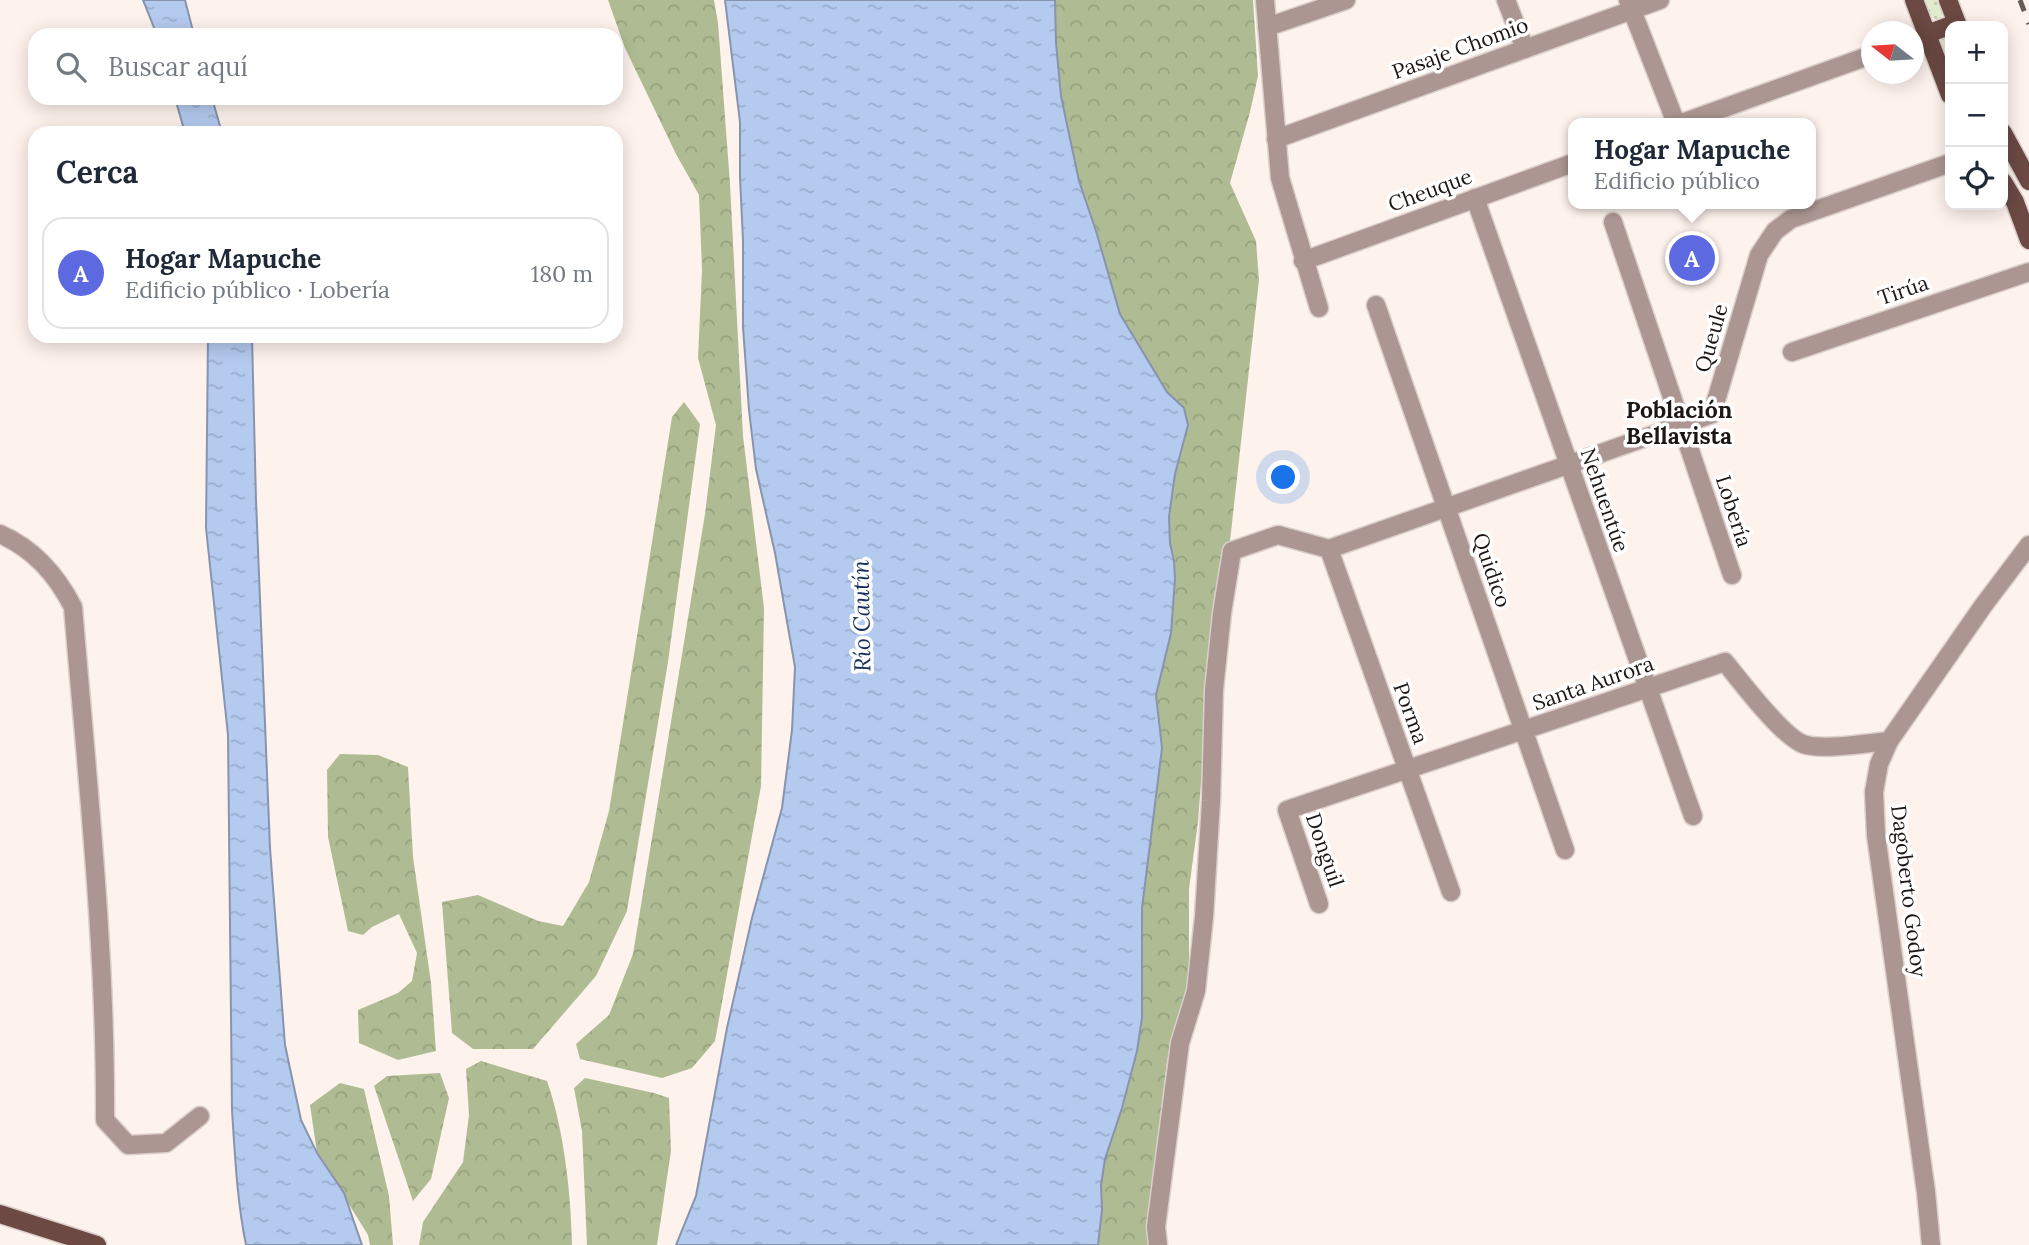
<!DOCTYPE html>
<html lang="es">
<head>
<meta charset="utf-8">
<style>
	:root { --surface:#fff; --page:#f6f6f7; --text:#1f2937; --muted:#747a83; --line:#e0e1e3; --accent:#5c69e0 }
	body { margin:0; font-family:Lora,serif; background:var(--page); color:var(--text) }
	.controls { position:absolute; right:21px; top:21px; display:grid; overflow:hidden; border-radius:14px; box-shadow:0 4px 18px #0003 }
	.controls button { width:63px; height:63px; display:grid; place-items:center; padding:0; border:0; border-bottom:2px solid var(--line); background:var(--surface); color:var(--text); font:35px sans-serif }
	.compass { position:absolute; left:1861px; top:21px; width:63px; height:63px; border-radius:50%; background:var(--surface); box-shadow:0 4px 18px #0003; rotate:287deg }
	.you { position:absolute; left:1284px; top:478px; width:24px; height:24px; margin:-18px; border:5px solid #fff; border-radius:50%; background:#1a73e8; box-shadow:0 0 0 10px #1a73e833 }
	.badge { display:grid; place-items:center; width:46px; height:46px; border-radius:50%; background:var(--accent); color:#fff; font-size:23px; font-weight:700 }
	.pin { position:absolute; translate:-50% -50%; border:4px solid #fff; box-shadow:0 2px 7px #0006 }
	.popup { position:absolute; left:1568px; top:118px; width:248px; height:91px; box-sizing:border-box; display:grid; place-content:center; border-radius:14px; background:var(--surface); filter:drop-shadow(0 2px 5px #0005); font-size:23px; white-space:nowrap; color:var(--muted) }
	.popup b { font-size:26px; color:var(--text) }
	.popup::after { content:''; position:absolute; left:50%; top:100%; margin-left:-14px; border:14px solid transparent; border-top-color:var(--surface) }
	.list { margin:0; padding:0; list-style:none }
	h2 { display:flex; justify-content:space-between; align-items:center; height:91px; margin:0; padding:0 28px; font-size:30px }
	h2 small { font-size:23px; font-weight:400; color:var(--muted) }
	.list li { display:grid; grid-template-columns:46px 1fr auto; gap:21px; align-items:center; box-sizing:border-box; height:112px; margin:0 14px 14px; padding:0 14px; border:2px solid var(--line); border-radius:21px }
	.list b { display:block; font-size:26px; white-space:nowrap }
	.list p { margin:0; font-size:23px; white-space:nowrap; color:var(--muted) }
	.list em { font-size:23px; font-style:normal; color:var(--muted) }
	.icon { flex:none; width:38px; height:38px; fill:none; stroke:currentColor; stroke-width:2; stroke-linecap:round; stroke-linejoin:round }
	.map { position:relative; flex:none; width:2029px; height:1245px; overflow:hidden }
	.search { position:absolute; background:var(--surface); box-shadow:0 4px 18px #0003; left:28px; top:28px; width:595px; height:77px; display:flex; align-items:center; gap:18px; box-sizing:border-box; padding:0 24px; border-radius:21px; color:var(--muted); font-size:26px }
	.panel { position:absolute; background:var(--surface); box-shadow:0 4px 18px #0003; left:28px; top:126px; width:595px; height:217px; border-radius:21px }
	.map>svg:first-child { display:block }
</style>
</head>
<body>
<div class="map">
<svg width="2029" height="1245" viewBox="0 0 2029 1245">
	<defs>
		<pattern id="green-dots" width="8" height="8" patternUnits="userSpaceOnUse" patternTransform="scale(1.75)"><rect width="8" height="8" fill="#e0eacc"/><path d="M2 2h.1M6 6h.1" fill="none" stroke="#c0c8ae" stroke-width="1.8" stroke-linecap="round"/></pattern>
		<pattern id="forest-crowns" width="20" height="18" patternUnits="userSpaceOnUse" patternTransform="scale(1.75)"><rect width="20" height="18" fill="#afbc93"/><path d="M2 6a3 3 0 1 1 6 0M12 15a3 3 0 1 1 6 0" fill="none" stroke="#96a17e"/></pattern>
		<pattern id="water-ripples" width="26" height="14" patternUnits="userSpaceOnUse" patternTransform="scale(1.75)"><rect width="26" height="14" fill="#b4caef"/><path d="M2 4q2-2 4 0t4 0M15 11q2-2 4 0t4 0" fill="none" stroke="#9aadcc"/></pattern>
	</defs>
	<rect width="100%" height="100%" fill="#fef2ed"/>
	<path fill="url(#green-dots)" d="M 1924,0 L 1940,0 L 1944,10 L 1941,20 C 1929,20 1928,9 1924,0 Z
		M 1946,36 L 1950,37 L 1950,72 L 1940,44 L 1941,40 Z"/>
	<path fill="url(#forest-crowns)" d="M 608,0 L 714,0 L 718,23 L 730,184 L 743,436 L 764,608 L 761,786 L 715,1041 L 692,1068 L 662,1078 L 580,1059 L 576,1044 L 609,1015 L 633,954 L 705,514 L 716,425 L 698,358 L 702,270 L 699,195 L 676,154 L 625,48 Z
		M 1055,0 L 1253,0 L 1258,76 L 1250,112 L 1230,183 L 1256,241 L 1259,280 L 1230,541 L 1221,580 L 1208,689 L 1198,822 L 1189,889 L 1189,992 L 1167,1061 L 1147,1228 L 1148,1245 L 1098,1245 L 1102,1210 L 1101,1185 L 1105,1159 L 1122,1108 L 1137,1051 L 1142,1018 L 1142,908 L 1162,748 L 1156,695 L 1171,633 L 1175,579 L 1174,561 L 1170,543 L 1169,517 L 1175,474 L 1188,425 L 1184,408 L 1167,393 L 1120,314 L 1096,231 L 1079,181 L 1061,96 L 1056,43 Z
		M 684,402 L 700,424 L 668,662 L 627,911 L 596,976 L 533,1049 L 473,1049 L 452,1033 L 442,902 L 478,895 L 538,921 L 563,926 L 589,882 L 609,811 L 672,417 Z
		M 340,754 L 378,755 L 408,767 L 413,857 L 431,983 L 436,1051 L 398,1060 L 359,1043 L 358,1010 L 398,993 L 412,981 L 417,953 L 399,914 L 372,927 L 363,935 L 348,931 L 328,837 L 327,770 Z
		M 481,1061 L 547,1081 C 564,1129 571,1194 572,1245 L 419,1245 L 423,1222 L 463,1162 L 469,1115 L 466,1069 Z
		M 440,1073 L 449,1098 L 431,1179 L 413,1201 L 374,1086 L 387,1076 Z
		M 585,1078 L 654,1093 L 669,1098 L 671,1151 L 657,1245 L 587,1245 L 582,1131 L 574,1088 Z
		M 340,1083 L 364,1089 L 389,1196 L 393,1245 L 370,1245 L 368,1235 L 317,1153 L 310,1105 Z"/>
	<path fill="url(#water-ripples)" stroke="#8794ad" stroke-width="2" d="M 143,0 L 185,0 L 194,35 L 157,35 Z
		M 725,0 L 1055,0 L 1056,43 L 1061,96 L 1079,181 L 1096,231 L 1120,314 L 1167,392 L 1184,408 L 1188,425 L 1175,474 L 1169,517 L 1170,543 L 1174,561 L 1175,579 L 1171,633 L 1156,695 L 1162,748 L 1142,908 L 1142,1018 L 1137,1051 L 1122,1108 L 1105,1159 L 1101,1185 L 1102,1210 L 1098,1245 L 676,1245 L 696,1196 L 727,1028 L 752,918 L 782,808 L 792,730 L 795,667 L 775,553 L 756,469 L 749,410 L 743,327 L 743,241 L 740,177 L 740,122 Z
		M 175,98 L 212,98 L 222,133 L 185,133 Z
		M 208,336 L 252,336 L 256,500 L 270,848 L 285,1045 L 301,1120 L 317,1153 L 344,1193 L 362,1245 L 246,1245 C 237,1201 235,1156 232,1110 L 228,735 L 206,528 Z"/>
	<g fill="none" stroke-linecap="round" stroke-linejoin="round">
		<g stroke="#dacfca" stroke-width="21">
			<path id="minor" d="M 1265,0 L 1280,178 L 1319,308
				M 1506,0 L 1525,49
				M 1628,0 L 1676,123
				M 1267,27 L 1346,0
				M 1682,123 L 1871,55
				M 1276,139 L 1660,0
				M 1475,198 L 1693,816
				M 1613,222 L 1732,575
				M 1303,261 L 1573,163
				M 1376,305 L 1565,850
				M 1792,352 L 2029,272
				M 0,534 C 34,549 56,574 73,607 C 87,777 106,949 105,1120 L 128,1145 L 166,1143 L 200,1116
				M 1329,549 L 1712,414 L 1759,255 L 1775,231 L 1791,219 L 1950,163
				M 1329,549 L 1451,892
				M 1319,904 L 1287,810 L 1725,662 C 1741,682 1782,736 1803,744 C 1822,751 1867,743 1889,741
				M 1158,1245 L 1156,1227 L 1180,1043 L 1196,991 L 1204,917 L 1211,801 L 1214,690 L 1222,613 L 1232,551 L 1278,535 L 1329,549"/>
		</g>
		<g stroke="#dacfca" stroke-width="21">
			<path id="tertiary" d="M 1931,1245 L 1926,1192 L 1876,835 L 1874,792 L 1879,764 L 1889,741 L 1983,606 L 2029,545"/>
		</g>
		<g stroke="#dacfca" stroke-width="21">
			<path id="primary" d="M 1914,0 L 1950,95
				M 1948,0 L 1958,26
				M 1927,34 L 1957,23
				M 2003,133 L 2029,181
				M 2003,182 L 2015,202 L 2029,240
				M 0,1214 L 97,1245"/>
		</g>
		<use href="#minor" stroke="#ab9692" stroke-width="18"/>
		<use href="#tertiary" stroke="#ab9692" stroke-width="18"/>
		<use href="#primary" stroke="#6c4943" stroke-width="18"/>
		<path stroke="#655d59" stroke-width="5" stroke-dasharray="12 12" stroke-linecap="butt" d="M 2020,0 L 2029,24"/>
	</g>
	<g text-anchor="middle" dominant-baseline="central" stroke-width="7" stroke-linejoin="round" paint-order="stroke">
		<g font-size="21" fill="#1d1613" stroke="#fff">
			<text transform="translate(1460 48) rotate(-20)">Pasaje Chomio</text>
			<text transform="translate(1430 190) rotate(-20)">Cheuque</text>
			<text transform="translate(1903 290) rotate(-19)">Tirúa</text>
			<text transform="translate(1711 338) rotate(-74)">Queule</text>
			<text transform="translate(1605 500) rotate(71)">Nehuentúe</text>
			<text transform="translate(1734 511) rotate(72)">Lobería</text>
			<text transform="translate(1492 570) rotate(71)">Quidico</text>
			<text transform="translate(1593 683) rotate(-19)">Santa Aurora</text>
			<text transform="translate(1411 713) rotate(70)">Porma</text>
			<text transform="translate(1325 850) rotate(71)">Donguil</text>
			<text transform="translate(1909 891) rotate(83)">Dagoberto Godoy</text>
		</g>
		<g font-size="23" font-weight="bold" fill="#1d1613" stroke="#fff">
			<text x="1679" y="409">Población<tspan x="1679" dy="26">Bellavista</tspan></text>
		</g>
		<g font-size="23" font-style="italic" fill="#17305d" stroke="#fff">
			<text transform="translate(861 616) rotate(-91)">Río Cautín</text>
		</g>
	</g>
</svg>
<div class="controls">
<button>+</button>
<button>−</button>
<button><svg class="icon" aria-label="locate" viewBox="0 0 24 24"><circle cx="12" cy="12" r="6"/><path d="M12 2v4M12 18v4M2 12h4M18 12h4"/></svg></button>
</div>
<svg class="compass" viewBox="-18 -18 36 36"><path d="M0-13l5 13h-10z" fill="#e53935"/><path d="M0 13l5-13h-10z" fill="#747a83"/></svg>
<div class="you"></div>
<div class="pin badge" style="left:1692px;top:258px">A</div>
<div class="popup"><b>Hogar Mapuche</b>Edificio público</div>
<div class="search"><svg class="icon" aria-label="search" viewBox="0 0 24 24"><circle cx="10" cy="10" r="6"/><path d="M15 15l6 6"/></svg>Buscar aquí</div>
<section class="panel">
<h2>Cerca<small></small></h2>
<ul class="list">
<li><span class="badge">A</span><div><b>Hogar Mapuche</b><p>Edificio público · Lobería</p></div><em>180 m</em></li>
</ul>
</section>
</div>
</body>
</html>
